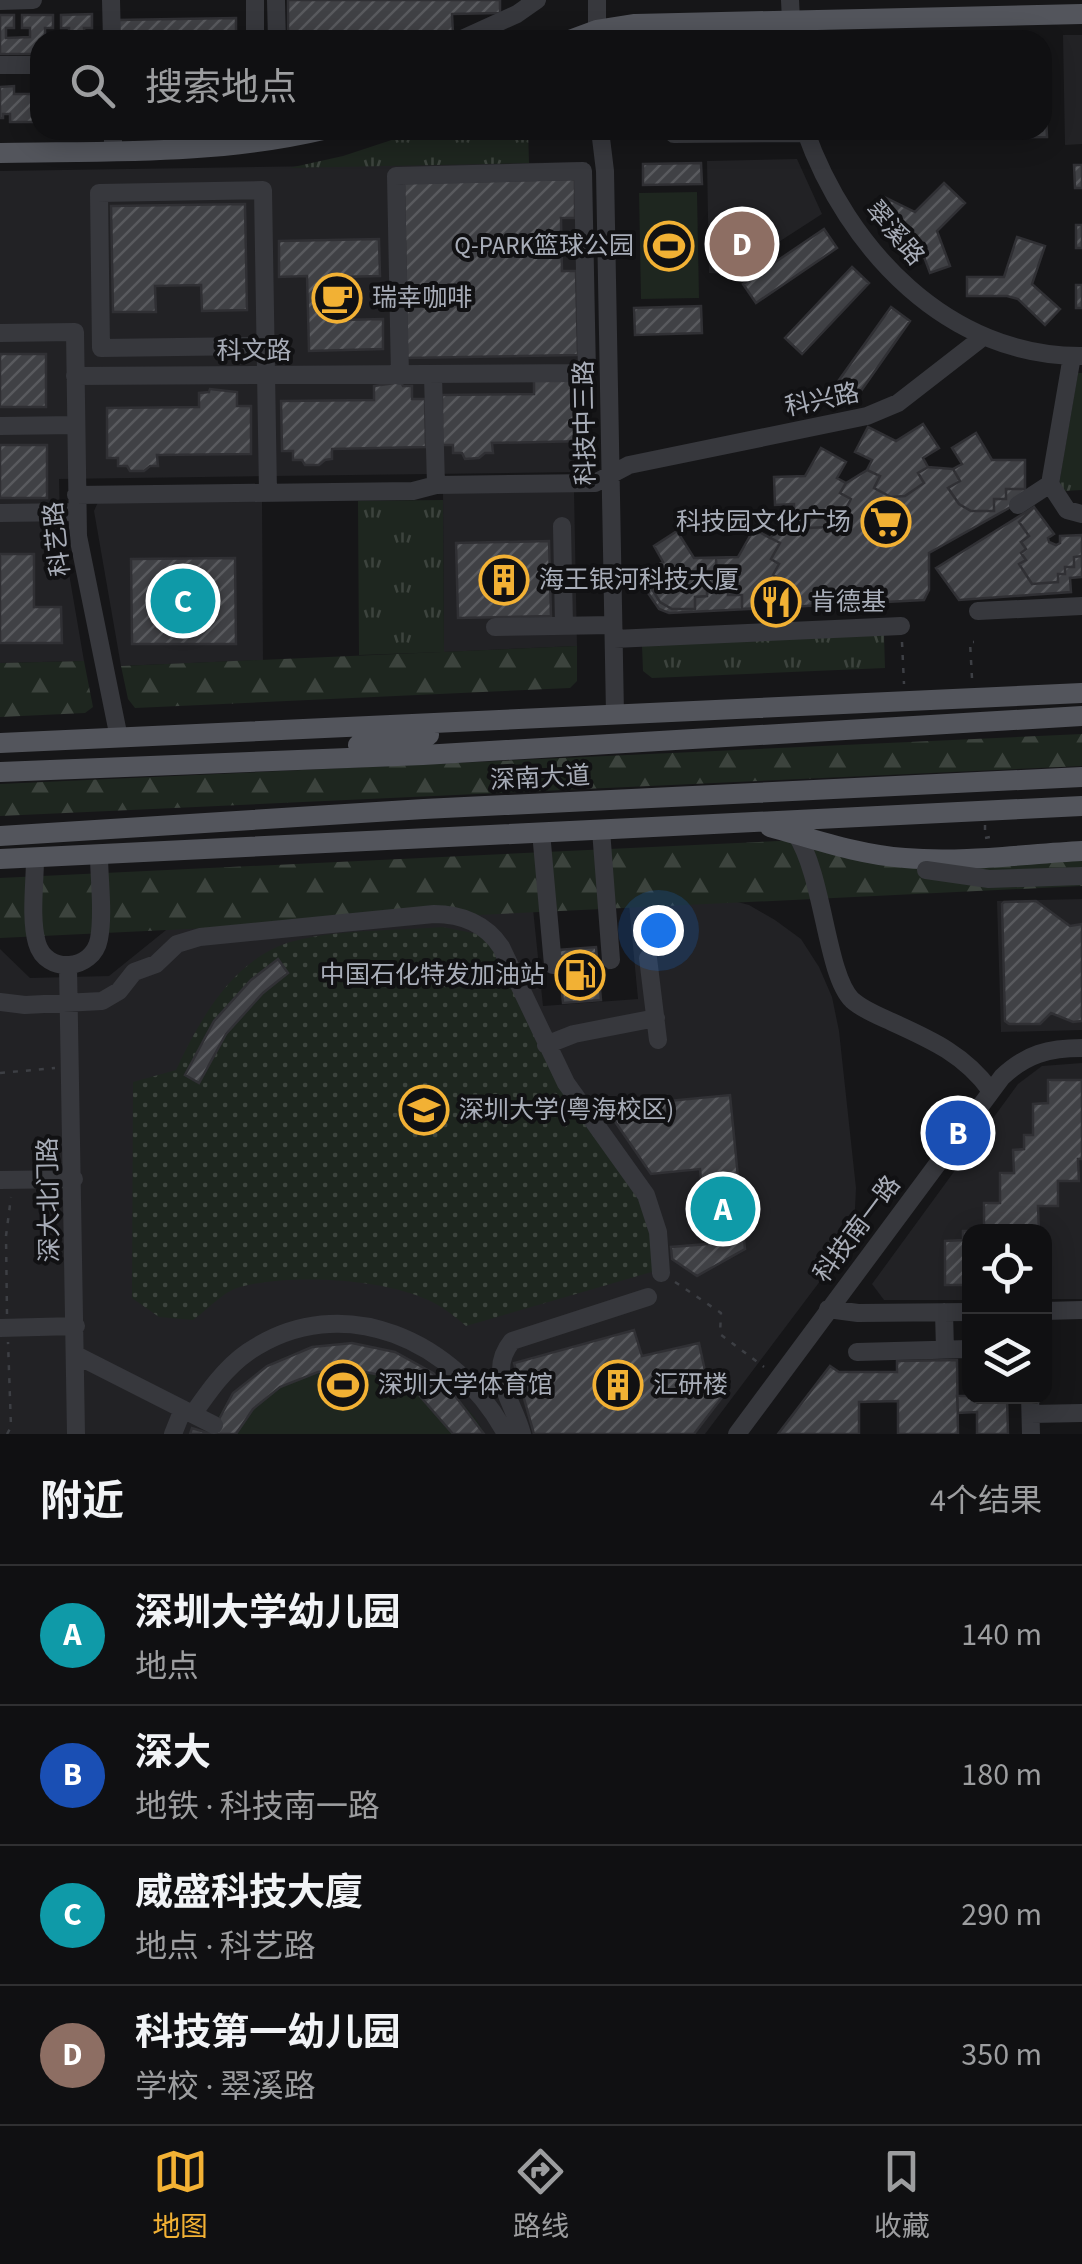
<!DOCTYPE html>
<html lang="zh">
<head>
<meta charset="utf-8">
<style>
	:root { --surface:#101012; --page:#19191b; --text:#f1f3f6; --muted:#9c9d9f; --line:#303032; --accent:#f2b134 }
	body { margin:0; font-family:"Source Sans 3","Noto Sans SC",sans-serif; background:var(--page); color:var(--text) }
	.controls { position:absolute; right:30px; bottom:30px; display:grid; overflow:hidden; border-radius:20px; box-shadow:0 5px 25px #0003 }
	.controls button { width:90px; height:90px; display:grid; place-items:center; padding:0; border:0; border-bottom:2px solid var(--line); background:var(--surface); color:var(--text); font:50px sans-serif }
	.you { position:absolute; left:658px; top:930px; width:35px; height:35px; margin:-25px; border:8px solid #fff; border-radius:50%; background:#1a73e8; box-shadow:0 0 0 15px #1a73e833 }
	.badge { display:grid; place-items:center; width:65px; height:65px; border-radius:50%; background:var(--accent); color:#fff; font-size:32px; font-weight:700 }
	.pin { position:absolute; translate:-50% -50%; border:5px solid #fff; box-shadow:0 2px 10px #0006 }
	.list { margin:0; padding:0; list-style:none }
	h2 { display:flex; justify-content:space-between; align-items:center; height:130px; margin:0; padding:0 40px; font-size:42px }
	h2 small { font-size:32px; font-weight:400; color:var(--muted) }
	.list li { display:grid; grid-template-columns:65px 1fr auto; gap:30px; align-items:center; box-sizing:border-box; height:140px; padding:0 40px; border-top:2px solid var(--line) }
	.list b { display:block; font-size:38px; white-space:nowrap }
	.list p { margin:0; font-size:32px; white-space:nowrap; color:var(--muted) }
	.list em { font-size:32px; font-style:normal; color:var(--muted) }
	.icon { flex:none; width:55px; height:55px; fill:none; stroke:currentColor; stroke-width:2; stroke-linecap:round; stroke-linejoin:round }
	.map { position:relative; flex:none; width:1082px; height:1434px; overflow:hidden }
	.search { position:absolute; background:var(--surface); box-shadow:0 5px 25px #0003; left:30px; right:30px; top:30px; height:110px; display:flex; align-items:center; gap:25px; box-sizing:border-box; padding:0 35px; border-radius:30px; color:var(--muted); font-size:38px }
	.sheet { height:690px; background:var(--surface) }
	nav { display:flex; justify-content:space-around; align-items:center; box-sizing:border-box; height:140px; border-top:2px solid var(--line); background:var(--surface); font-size:28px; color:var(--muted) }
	nav a { display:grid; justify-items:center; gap:5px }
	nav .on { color:var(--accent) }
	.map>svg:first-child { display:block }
</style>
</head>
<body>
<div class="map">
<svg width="1082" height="1434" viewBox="0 0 1082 1434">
	<defs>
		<pattern id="grass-dots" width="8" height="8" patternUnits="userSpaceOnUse" patternTransform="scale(2.5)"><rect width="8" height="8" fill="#1e261f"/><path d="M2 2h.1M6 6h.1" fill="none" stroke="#3c433d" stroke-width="1.8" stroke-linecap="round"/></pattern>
		<pattern id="forest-firs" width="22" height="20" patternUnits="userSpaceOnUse" patternTransform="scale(2.5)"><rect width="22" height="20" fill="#1e261f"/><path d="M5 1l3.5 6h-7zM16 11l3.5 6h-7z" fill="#3c433d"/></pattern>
		<pattern id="park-tufts" width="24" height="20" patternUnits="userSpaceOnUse" patternTransform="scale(2.5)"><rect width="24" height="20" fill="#1e261f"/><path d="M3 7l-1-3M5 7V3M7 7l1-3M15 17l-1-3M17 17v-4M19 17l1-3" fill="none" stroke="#3c433d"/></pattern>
		<pattern id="building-hatch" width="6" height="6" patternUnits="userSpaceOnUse" patternTransform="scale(2.5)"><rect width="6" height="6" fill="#404145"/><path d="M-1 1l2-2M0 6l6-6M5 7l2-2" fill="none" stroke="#595a5e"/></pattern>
	</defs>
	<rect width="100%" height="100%" fill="#161618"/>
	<path fill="#222225" d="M 1082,35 L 1082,144 L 1065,145 L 1063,35 Z
		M 797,159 L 822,214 L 729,274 L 709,273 L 707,161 Z
		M 587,162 L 591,464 L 577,472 L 59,479 L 60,521 L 84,661 L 0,663 L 0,171 Z
		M 574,490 L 577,646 L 444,652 L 443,493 Z
		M 262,501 L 263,660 L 121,666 L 94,511 L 98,502 Z
		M 628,894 L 715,896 L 749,905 L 775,920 L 801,939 L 819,967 L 832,997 L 839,1031 L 856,1188 L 854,1229 L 848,1244 L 705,1434 L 0,1434 L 0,949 L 30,978 L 109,976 L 171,926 L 532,899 L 543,1006 L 638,999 Z
		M 1082,899 L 1082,1030 L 1001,1032 L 997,901 Z
		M 1082,1063 L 1082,1299 L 1045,1299 L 1044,1232 L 970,1232 L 969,1300 L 884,1300 L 872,1284 L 1018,1084 L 1042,1066 Z"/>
	<path fill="url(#grass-dots)" d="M 442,927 L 478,934 L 490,941 L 555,1077 L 630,1181 L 652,1222 L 655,1271 L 466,1326 C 454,1316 442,1306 428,1300 C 382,1278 285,1273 237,1288 C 222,1293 206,1311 193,1320 L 159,1317 L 132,1298 L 133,1082 L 176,1070 C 200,1019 234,957 294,941 C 341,929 394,931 442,927 Z"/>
	<path fill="url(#forest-firs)" d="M 577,646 L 577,681 L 570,688 L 135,708 L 128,699 L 121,666 Z
		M 84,661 L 93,707 L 85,713 L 0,717 L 0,663 Z
		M 1082,734 L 1082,766 L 0,816 L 0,784 Z
		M 799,840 L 892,859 L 1082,860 L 1082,886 L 0,938 L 0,878 Z"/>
	<path fill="url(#park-tufts)" d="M 422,130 L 528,130 L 529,163 L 289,168 L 343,156 Z
		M 1064,454 L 1082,454 L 1082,490 L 1063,491 L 1059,485 Z
		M 443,500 L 444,652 L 359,655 L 358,501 Z
		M 884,635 L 885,668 L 652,678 L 643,671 L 642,645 Z"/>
	<path fill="#1e261f" d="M 697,192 L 699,298 L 641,299 L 639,193 Z
		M 1078,373 L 1082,373 L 1082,454 L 1064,454 Z
		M 352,1343 C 397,1349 431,1367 461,1402 C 470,1412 480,1422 484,1434 L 190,1434 L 192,1428 L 211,1433 C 234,1373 290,1345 352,1343 Z"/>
	<path fill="url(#building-hatch)" stroke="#303034" stroke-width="2.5" d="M 288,0 L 500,0 L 500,13 L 452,14 L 453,33 L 401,34 L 380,40 L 288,40 Z
		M 92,14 L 92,28 L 84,28 L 85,37 L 97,37 L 97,40 L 40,40 L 40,54 L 0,54 L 0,15 L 14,15 L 14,28 L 6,28 L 6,38 L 30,37 L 30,28 L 22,28 L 22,15 L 53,15 L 53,28 L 45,28 L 45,37 L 69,37 L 69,28 L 61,28 L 61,15 Z
		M 236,18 L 236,40 L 116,40 L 116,20 Z
		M 14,86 L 14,94 L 40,94 L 40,122 L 10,122 L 10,114 L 3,114 L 3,118 L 0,118 L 0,87 Z
		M 1042,116 L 1046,116 L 1047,137 L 948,138 L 948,130 L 1042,130 Z
		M 701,163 L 702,184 L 643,185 L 643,164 Z
		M 1074,165 L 1082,165 L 1082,188 L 1075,188 Z
		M 575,179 L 575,218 L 561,218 L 562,271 L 576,271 L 578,355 L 407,358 L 404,183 Z
		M 944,183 L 965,203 L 937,231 L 950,266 L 930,273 L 917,238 L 909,231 L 873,213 L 882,196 L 915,212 Z
		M 245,204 L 247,310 L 202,311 L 201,285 L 155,286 L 156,312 L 113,312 L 111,206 Z
		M 1076,225 L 1082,225 L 1082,248 L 1076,248 Z
		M 824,229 L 837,248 L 756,303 L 743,284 Z
		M 1017,237 L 1045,246 L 1032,284 L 1060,309 L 1045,325 L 1018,299 L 1007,296 L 967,296 L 967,277 L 1004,277 Z
		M 379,239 L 380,276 L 340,277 L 340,320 L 383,319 L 383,349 L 309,351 L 307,276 L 279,277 L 279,241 Z
		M 852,267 L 869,283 L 802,354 L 785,338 Z
		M 1076,285 L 1082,285 L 1082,308 L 1076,308 Z
		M 701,306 L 702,333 L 635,335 L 634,308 Z
		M 891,307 L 910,321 L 854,401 L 834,387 Z
		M 0,354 L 46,354 L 46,407 L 0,407 Z
		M 534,380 L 572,380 L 572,393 L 586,393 L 586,441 L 492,443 L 493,453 L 485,453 L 479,458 L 465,459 L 462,453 L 453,453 L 453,445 L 442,445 L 442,395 L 534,394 Z
		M 401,382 L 403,386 L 412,386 L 412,399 L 425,399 L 426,447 L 332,449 L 332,459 L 325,460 L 319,465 L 305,465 L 302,460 L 293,460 L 293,451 L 282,451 L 281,401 L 374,400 L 374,386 Z
		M 210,389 L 237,392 L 237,406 L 251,406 L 251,454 L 157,455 L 158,466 L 150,466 L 144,471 L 130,471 L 127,466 L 118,466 L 118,458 L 107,458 L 107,408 L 199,407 L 199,393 L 209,392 Z
		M 923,424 L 939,448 L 923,458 L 928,467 L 918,473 L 924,483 L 905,496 L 891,497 L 874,488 L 880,476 L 867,470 L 872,460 L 855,452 L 868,427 L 896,441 Z
		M 923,424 L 939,448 L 923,458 L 928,467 L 953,469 L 962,464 L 952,448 L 976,433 L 992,460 L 1025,460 L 1025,499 L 929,553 L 929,590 L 924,600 L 669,613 L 659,609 L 642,584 L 642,575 L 663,562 L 654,546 L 677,531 L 694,558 L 738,557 L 754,529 L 770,538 L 794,515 L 794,504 L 775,505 L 774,477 L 805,476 L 821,448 L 846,462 L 837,478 L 846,483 L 867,470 L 872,460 L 855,452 L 868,427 L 896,441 Z
		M 976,433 L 992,460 L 1025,460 L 1025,489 L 1006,489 L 1006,499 L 994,499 L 994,511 L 971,511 L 959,504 L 948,488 L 960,481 L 953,469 L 962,464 L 952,448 Z
		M 0,445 L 47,445 L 47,498 L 0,498 Z
		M 821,448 L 846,462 L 837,478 L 846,483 L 840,493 L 851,499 L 840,520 L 828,527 L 808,528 L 808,514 L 794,515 L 794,504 L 775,505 L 774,477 L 805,476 Z
		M 1034,507 L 1054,534 L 1048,538 L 1049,542 L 1056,545 L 1060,543 L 1060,536 L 1082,535 L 1082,556 L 1074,557 L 1074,567 L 1065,567 L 1065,574 L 1058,574 L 1058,582 L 1032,584 L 1019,564 L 1026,560 L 1021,553 L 1026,549 L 1021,542 L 1029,536 L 1019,522 Z
		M 1034,507 L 1054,534 L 1048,538 L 1049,542 L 1056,545 L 1060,543 L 1060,536 L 1082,535 L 1082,577 L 1070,578 L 1071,592 L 959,600 L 936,568 Z
		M 754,529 L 780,543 L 771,559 L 779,564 L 773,575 L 784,581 L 773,601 L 761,608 L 742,609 L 742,595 L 728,595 L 728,586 L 717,586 L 716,558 L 738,557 Z
		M 677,531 L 694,558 L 716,558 L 717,586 L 707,586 L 707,596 L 695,597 L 695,609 L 672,609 L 660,602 L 650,586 L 661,579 L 654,567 L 663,562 L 654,546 Z
		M 549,541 L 551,616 L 458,618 L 456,543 Z
		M 0,554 L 34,554 L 34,607 L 61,607 L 62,643 L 0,643 Z
		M 235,558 L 236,644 L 132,644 L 131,559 Z
		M 1036,901 L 1070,926 L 1082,924 L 1082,1021 L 1073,1022 L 1051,1013 L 1040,1024 L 1009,1024 L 1005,1021 L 1002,904 L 1004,902 Z
		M 596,947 L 601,1000 L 563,1003 L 558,950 Z
		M 278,959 L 288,973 L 263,993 L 226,1034 L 199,1083 L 185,1075 L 214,1021 L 251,980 Z
		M 1048,1080 L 1082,1080 L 1082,1159 L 1078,1159 L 1079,1181 L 1058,1181 L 1058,1206 L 1038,1206 L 1039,1232 L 970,1232 L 970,1285 L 945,1285 L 945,1241 L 963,1240 L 963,1231 L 984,1231 L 984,1203 L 1000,1203 L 1000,1173 L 1014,1173 L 1013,1150 L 1024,1149 L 1024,1135 L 1033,1135 L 1033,1104 L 1048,1103 Z
		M 730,1095 L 745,1249 L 697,1276 L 672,1259 L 671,1247 L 707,1244 L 700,1169 L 651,1174 L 605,1107 Z
		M 634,1330 L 642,1356 L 699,1343 L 707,1380 L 727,1391 L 694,1434 L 534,1434 L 514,1363 Z
		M 352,1343 L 395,1352 L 433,1373 L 450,1389 L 484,1434 L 453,1434 L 418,1394 L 385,1376 L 350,1369 L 318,1372 L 280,1387 L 253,1409 L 236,1434 L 190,1434 L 192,1428 L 211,1434 L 233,1393 L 267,1366 L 312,1347 Z
		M 957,1360 L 958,1434 L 898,1434 L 898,1401 L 859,1402 L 859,1434 L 778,1434 L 830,1366 L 839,1372 L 897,1372 L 897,1361 Z
		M 957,1396 L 1010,1396 L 1007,1397 L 1008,1434 L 977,1434 L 977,1412 L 958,1413 Z"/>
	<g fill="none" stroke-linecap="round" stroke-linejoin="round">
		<path stroke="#333438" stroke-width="18" stroke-dasharray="18 9" stroke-linecap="butt" d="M 553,965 L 611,960"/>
		<path stroke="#3d3f44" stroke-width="2.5" stroke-dasharray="5 8" stroke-linecap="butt" d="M 902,642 L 904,684
			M 972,678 L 970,642 L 974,642
			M 985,825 L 985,838 L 990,837
			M 0,1073 L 55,1068
			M 675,1282 L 721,1313 L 720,1334 L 764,1367
			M 7,1314 L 6,1236 L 11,1197
			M 7,1434 L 11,1427 L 8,1342"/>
		<path stroke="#37383d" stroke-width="18" d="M 111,0 L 112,40
			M 255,0 L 255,40
			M 276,0 L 277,40
			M 597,0 L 597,40
			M 790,0 L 792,40
			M 0,1 L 33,0
			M 460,40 L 517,14 L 537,0
			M 0,65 L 40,65
			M 113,130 L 113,151
			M 600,130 L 605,171 L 615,714
			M 805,130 C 847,249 948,357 1082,356
			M 674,134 L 806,133
			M 0,333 L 75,332 L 78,536 L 119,738
			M 266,346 L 101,348 L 99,193 L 263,190 C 265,291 266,392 268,493
			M 75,376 L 587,373 L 583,171 L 396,176 L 400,376
			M 0,426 L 76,425
			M 1050,484 L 1067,510 L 1082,514
			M 436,485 L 595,483 L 629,465 L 867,416 L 898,403 L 983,337
			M 76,495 L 413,491 L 436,485 L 433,376
			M 1018,505 L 1050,484 L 1072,356
			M 0,513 L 77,512
			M 562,526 L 564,625
			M 978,611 L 1082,606
			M 495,627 L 613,625
			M 614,639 L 901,626
			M 601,830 L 611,960
			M 541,832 L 553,965
			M 796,834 C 824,877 826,974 852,1000 C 863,1010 879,1016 892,1022 C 932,1040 965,1055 991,1091
			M 35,858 C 35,884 30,918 37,943 C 46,975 93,971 99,939 C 104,913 99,881 99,854
			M 648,958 L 658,1040
			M 68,966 L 76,1434
			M 0,1002 L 25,1005 L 102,1001 L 119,991 L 134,972 L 156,964 L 177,944 L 200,937 L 434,914 C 461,914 486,924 501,947 L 566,1083 L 646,1195 L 658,1232 L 661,1273
			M 546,1045 L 574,1034 L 656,1018
			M 0,1180 L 74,1179
			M 828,1309 L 858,1313 L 970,1312
			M 1044,1311 L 1082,1310
			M 944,1312 L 945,1350
			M 0,1328 L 76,1326
			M 857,1352 L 969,1349
			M 76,1355 L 214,1425
			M 1030,1396 L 1031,1434
			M 193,1414 C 209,1391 225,1368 248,1352 C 343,1287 457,1342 506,1434
			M 1031,1414 L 1082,1413
			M 173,1434 L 183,1409
			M 522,1434 C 513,1400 486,1373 512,1341 L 648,1297
			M 737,1434 L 1002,1077 C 1026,1054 1049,1048 1082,1048"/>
		<path stroke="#53555c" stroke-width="20" d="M 570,40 L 597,30 L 635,24 L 1082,14
			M 0,153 C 108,151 217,155 323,130
			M 0,743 L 1082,693
			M 358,745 L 429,735
			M 0,772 L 423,755 L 1082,716
			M 770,827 C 814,839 859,855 905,858 C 963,863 1024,854 1082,851
			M 0,836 L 424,809 L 1082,777
			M 0,859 L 1082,806"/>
		<path stroke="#37383d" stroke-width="18" d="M 926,870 L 989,879 L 1082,876"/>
	</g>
	<defs>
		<g id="stadium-ring" transform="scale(2.5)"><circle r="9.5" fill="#111113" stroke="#f2b134" stroke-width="1.5"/><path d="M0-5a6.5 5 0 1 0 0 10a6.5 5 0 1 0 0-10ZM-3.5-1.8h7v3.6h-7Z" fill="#f2b134"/></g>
		<g id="cafe-ring" transform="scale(2.5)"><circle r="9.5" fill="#111113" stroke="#f2b134" stroke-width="1.5"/><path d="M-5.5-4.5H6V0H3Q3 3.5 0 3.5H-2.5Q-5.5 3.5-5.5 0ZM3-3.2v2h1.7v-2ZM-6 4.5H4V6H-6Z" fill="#f2b134"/></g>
		<g id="supermarket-ring" transform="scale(2.5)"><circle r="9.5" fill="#111113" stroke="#f2b134" stroke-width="1.5"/><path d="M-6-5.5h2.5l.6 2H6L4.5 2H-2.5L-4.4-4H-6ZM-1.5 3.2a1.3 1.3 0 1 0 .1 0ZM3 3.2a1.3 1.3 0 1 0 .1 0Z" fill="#f2b134"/></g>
		<g id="building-ring" transform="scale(2.5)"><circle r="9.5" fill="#111113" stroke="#f2b134" stroke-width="1.5"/><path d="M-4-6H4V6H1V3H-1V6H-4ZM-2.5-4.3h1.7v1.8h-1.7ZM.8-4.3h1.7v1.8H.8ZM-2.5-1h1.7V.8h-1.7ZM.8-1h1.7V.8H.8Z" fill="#f2b134"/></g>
		<g id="restaurant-ring" transform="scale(2.5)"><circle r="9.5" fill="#111113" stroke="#f2b134" stroke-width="1.5"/><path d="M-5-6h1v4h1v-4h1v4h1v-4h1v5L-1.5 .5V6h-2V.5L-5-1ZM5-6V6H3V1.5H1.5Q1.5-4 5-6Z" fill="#f2b134"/></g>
		<g id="fuel-ring" transform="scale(2.5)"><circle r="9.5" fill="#111113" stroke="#f2b134" stroke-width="1.5"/><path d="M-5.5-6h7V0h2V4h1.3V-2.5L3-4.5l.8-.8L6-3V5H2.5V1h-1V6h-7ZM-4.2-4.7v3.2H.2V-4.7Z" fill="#f2b134"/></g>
		<g id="university-ring" transform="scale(2.5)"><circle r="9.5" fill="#111113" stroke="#f2b134" stroke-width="1.5"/><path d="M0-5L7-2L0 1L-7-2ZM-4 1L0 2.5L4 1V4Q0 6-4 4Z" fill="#f2b134"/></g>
	</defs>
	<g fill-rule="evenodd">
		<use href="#stadium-ring" x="669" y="246"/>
		<use href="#cafe-ring" x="337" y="298"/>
		<use href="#supermarket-ring" x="886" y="522"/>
		<use href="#building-ring" x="504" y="580"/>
		<use href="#restaurant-ring" x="776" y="602"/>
		<use href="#fuel-ring" x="580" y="975"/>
		<use href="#university-ring" x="424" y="1110"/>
		<use href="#stadium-ring" x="343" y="1385"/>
		<use href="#building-ring" x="618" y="1385"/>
	</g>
	<g text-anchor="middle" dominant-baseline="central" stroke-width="8" stroke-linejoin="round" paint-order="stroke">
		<g font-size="25" fill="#a8adb8" stroke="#111113">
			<text transform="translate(895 233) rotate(50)">翠溪路</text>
			<text x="254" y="351">科文路</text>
			<text transform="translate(822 400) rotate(-12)">科兴路</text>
			<text transform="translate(585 423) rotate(-91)">科技中三路</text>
			<text transform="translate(57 539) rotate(-96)">科艺路</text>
			<text transform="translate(540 778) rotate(-3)">深南大道</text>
			<text transform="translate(49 1200) rotate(-91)">深大北门路</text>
			<text transform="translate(857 1229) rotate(-53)">科技南一路</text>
		</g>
		<g font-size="25" fill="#a8adb8" stroke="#111113" text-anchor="start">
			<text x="634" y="246" text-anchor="end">Q-PARK篮球公园</text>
			<text x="372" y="298">瑞幸咖啡</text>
			<text x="851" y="522" text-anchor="end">科技园文化广场</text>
			<text x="539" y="580">海王银河科技大厦</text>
			<text x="811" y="602">肯德基</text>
			<text x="545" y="975" text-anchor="end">中国石化特发加油站</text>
			<text x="459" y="1110">深圳大学(粤海校区)</text>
			<text x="378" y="1385">深圳大学体育馆</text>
			<text x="653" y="1385">汇研楼</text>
		</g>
	</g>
</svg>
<div class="controls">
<button><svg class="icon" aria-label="locate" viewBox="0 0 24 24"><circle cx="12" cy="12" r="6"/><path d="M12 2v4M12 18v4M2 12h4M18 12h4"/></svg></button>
<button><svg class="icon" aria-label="layers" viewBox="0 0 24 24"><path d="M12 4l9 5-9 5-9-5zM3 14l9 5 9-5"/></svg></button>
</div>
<div class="you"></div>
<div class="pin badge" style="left:723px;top:1209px;background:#0f9aa8">A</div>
<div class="pin badge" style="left:958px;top:1133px;background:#1a4fb4">B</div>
<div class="pin badge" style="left:183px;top:601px;background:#0f9aa8">C</div>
<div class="pin badge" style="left:742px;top:244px;background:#8d6e63">D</div>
<div class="search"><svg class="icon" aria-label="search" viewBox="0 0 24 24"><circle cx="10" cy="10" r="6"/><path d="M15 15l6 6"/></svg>搜索地点</div>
</div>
<section class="sheet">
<h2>附近<small>4个结果</small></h2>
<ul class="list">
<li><span class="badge" style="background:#0f9aa8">A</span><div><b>深圳大学幼儿园</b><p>地点</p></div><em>140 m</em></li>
<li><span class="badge" style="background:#1a4fb4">B</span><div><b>深大</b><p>地铁 · 科技南一路</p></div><em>180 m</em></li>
<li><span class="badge" style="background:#0f9aa8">C</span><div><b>威盛科技大廈</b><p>地点 · 科艺路</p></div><em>290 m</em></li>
<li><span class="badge" style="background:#8d6e63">D</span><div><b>科技第一幼儿园</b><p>学校 · 翠溪路</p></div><em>350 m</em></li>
</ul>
</section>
<nav>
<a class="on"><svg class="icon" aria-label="map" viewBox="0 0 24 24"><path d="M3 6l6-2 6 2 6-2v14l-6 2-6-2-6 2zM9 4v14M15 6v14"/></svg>地图</a>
<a><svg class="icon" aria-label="directions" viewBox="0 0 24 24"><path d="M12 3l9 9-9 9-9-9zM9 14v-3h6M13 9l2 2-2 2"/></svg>路线</a>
<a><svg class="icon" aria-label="saved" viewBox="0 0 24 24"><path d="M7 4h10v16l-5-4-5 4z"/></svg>收藏</a>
</nav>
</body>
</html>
